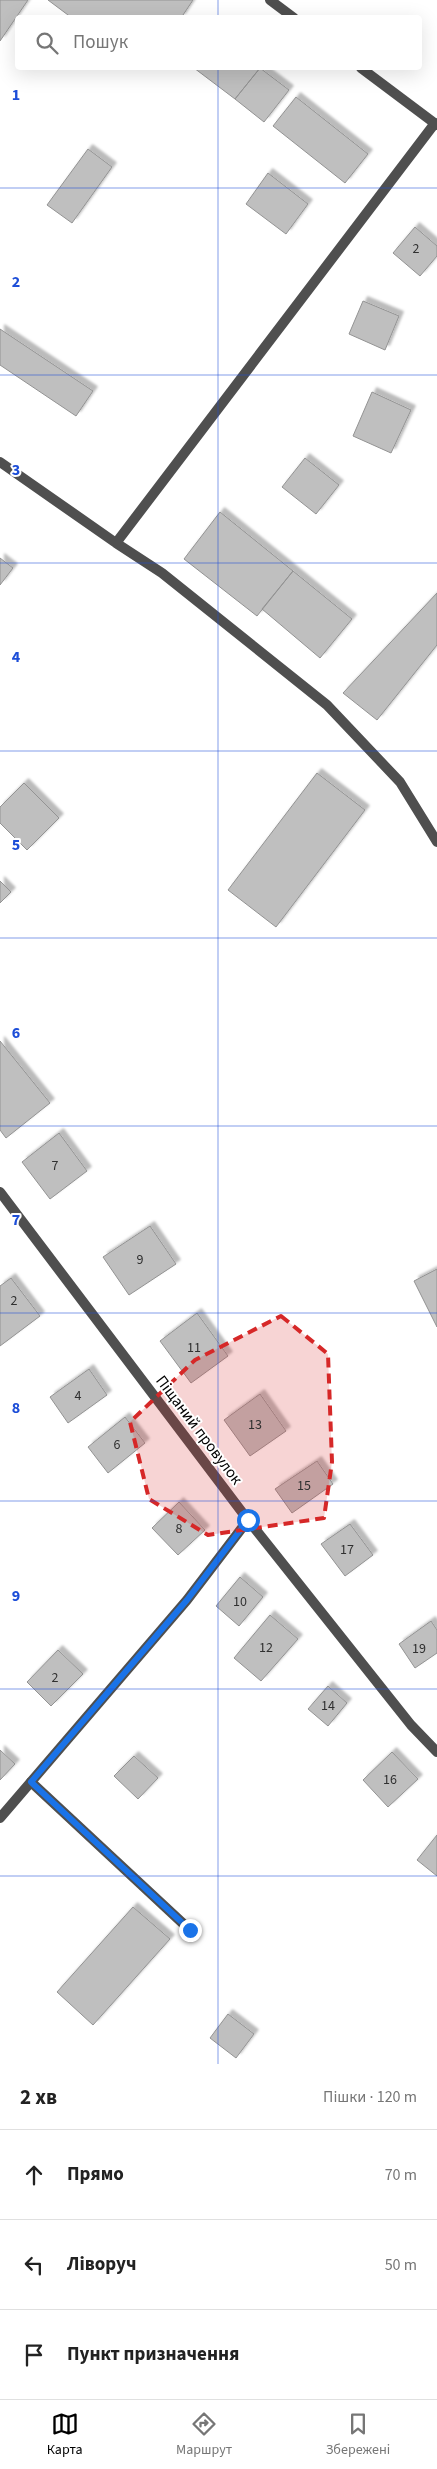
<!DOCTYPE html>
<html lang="uk">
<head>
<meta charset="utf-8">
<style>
	:root { --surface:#fff; --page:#f6f6f6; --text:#222; --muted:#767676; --line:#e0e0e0; --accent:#000 }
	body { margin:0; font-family:"Source Sans 3",sans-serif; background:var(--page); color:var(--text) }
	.stop { position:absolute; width:15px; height:15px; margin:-11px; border:4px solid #1a73e8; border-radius:50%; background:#fff }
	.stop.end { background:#1a73e8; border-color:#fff; box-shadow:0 1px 5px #0008 }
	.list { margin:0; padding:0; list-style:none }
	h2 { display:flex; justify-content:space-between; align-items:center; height:65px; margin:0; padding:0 20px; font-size:21px }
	h2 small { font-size:16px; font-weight:400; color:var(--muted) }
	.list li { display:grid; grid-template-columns:32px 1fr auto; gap:15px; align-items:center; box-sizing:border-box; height:90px; padding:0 20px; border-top:1px solid var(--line) }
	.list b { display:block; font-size:19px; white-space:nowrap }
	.list em { font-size:16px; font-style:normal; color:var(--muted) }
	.icon { flex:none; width:28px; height:28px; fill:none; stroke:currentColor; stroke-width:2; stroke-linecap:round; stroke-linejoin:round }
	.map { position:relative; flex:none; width:437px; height:2064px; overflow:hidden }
	.search { position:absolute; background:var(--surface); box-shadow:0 5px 20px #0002; left:15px; right:15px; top:15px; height:55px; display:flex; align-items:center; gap:12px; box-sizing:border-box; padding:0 18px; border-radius:5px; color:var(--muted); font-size:19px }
	.sheet { height:335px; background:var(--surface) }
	nav { display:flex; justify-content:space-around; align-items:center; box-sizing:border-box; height:70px; border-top:1px solid var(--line); background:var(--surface); font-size:14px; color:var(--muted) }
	nav a { display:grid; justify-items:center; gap:2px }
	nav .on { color:var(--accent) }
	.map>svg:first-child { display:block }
</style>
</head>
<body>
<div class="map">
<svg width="437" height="2064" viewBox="0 0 437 2064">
	<defs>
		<filter id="shadow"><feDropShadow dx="4.5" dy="-4.5" stdDeviation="1" flood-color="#0004"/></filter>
	</defs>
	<rect width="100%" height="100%" fill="#fff"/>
	<path fill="#bfbfbf" stroke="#939393" filter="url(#shadow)" d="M 0,0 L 28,0 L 0,41 Z
		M 48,0 L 193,0 L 181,18 L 72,18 Z
		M 194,68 L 260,68 L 235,99 Z
		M 260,68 L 289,90 L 264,122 L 235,99 Z
		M 296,97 L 368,154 L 345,183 L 273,126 Z
		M 88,149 L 112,167 L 72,223 L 47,205 Z
		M 268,173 L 308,204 L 286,234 L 246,204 Z
		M 415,227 L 437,246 L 437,256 L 420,276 L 393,253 Z
		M 363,301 L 399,316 L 385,350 L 349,334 Z
		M 0,329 L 93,391 L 76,416 L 0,365 Z
		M 372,392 L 411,410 L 391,453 L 353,436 Z
		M 305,458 L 339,485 L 316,514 L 282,487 Z
		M 220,512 L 293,571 L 257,616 L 184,559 Z
		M 0,558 L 13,568 L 0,585 Z
		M 293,571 L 352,619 L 320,658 L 262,609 Z
		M 437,593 L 437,645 L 377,720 L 343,693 Z
		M 317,773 L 365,810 L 276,927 L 228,890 Z
		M 24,783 L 59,818 L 27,850 L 0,823 L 0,807 Z
		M 0,881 L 11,892 L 0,903 Z
		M 0,1041 L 50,1103 L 6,1138 L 0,1130 Z
		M 59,1133 L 87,1171 L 50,1199 L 22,1162 Z
		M 150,1226 L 176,1264 L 129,1295 L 103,1257 Z
		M 437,1269 L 437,1327 L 414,1281 Z
		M 11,1278 L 40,1316 L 0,1346 L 0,1286 Z
		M 197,1313 L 228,1356 L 191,1383 L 160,1341 Z
		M 89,1369 L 107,1395 L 68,1423 L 50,1397 Z
		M 260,1394 L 286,1431 L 250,1456 L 224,1420 Z
		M 125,1417 L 145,1443 L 108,1473 L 88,1447 Z
		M 317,1461 L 333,1484 L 292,1513 L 275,1489 Z
		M 179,1502 L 205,1530 L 178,1555 L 152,1528 Z
		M 350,1524 L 373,1555 L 345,1576 L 321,1544 Z
		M 240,1577 L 263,1597 L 239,1626 L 216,1606 Z
		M 270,1615 L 298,1639 L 261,1681 L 234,1658 Z
		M 431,1621 L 437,1630 L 437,1653 L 415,1668 L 399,1644 Z
		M 58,1650 L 83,1674 L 51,1706 L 27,1682 Z
		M 328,1686 L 347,1703 L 328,1726 L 308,1709 Z
		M 0,1750 L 15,1764 L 0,1780 Z
		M 392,1752 L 418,1779 L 388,1807 L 363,1780 Z
		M 134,1756 L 158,1778 L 138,1799 L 114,1776 Z
		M 437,1835 L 437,1876 L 417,1860 Z
		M 133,1907 L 170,1939 L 93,2025 L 57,1992 Z
		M 228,2014 L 254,2034 L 236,2058 L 210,2038 Z"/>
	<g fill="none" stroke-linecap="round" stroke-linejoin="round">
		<path stroke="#4f4f4f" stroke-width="10" d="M 0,462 L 116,543 L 435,123
			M 116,543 L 162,573 L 327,705 L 400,782 L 437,842
			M 31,1782 L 190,1930"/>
		<path stroke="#4f4f4f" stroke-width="10" d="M 270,0 L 294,18
			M 361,68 L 437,125
			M 0,1192 L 248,1520 L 411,1725 L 437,1752
			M 0,1818 L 187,1600 L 248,1520"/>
	</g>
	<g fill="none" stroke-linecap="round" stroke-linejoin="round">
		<path stroke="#1a73e8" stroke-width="6" d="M 190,1930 L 31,1782 L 187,1600 L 248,1520"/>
	</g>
	<path fill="#d62828" fill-opacity="0.2" stroke="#d62828" stroke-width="4" stroke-dasharray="10 6" stroke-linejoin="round" d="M 281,1316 L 328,1354 L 332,1462 L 324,1518 L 208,1535 L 149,1499 L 130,1422 L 195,1360 Z"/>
	<path fill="none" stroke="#1d4ed8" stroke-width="1" stroke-opacity="0.55" d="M 218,0 L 218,18M 218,68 L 218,2064M 0,188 L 437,188M 0,375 L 437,375M 0,563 L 437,563M 0,751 L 437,751M 0,938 L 437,938M 0,1126 L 437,1126M 0,1313 L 437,1313M 0,1501 L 437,1501M 0,1689 L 437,1689M 0,1876 L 437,1876"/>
	<g text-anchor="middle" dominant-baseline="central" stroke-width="4" stroke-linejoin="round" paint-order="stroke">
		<g font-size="14" fill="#303030">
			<text x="416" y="249">2</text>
			<text x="55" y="1166">7</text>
			<text x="140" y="1260">9</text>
			<text x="14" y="1301">2</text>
			<text x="194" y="1348">11</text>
			<text x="78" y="1396">4</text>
			<text x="255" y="1425">13</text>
			<text x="117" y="1445">6</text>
			<text x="304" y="1486">15</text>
			<text x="179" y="1529">8</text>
			<text x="347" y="1550">17</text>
			<text x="240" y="1602">10</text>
			<text x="266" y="1648">12</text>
			<text x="419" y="1649">19</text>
			<text x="55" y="1678">2</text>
			<text x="328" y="1706">14</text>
			<text x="390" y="1780">16</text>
		</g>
		<g font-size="16" fill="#000" stroke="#fff">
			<text transform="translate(199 1430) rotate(53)">Піщаний провулок</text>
		</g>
	</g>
	<g font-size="16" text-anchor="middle" font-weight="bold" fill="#1d4ed8" stroke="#fff" stroke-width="4" stroke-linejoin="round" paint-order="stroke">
		<text x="16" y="100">1</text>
		<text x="16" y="287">2</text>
		<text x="16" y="475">3</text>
		<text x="16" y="662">4</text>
		<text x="16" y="850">5</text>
		<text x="16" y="1038">6</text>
		<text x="16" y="1225">7</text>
		<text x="16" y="1413">8</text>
		<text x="16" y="1601">9</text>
	</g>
</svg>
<div class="stop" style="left:248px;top:1520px"></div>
<div class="stop end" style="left:190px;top:1930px"></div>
<div class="search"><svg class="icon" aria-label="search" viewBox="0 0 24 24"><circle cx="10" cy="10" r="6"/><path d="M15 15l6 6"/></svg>Пошук</div>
</div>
<section class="sheet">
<h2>2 хв<small>Пішки · 120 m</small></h2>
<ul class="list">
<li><svg class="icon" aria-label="ahead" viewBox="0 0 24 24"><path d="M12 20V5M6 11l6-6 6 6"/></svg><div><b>Прямо</b></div><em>70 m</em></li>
<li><svg class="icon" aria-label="left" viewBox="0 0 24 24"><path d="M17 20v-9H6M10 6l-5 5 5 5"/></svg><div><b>Ліворуч</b></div><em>50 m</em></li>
<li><svg class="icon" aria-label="arrive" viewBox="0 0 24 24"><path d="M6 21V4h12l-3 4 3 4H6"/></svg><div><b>Пункт призначення</b></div></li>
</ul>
</section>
<nav>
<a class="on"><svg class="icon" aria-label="map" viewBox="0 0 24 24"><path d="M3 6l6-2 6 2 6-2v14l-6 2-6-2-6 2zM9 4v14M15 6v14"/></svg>Карта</a>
<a><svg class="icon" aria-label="directions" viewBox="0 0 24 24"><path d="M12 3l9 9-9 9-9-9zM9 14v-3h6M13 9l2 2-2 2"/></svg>Маршрут</a>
<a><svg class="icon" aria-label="saved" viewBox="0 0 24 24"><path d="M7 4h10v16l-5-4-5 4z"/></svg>Збережені</a>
</nav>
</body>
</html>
